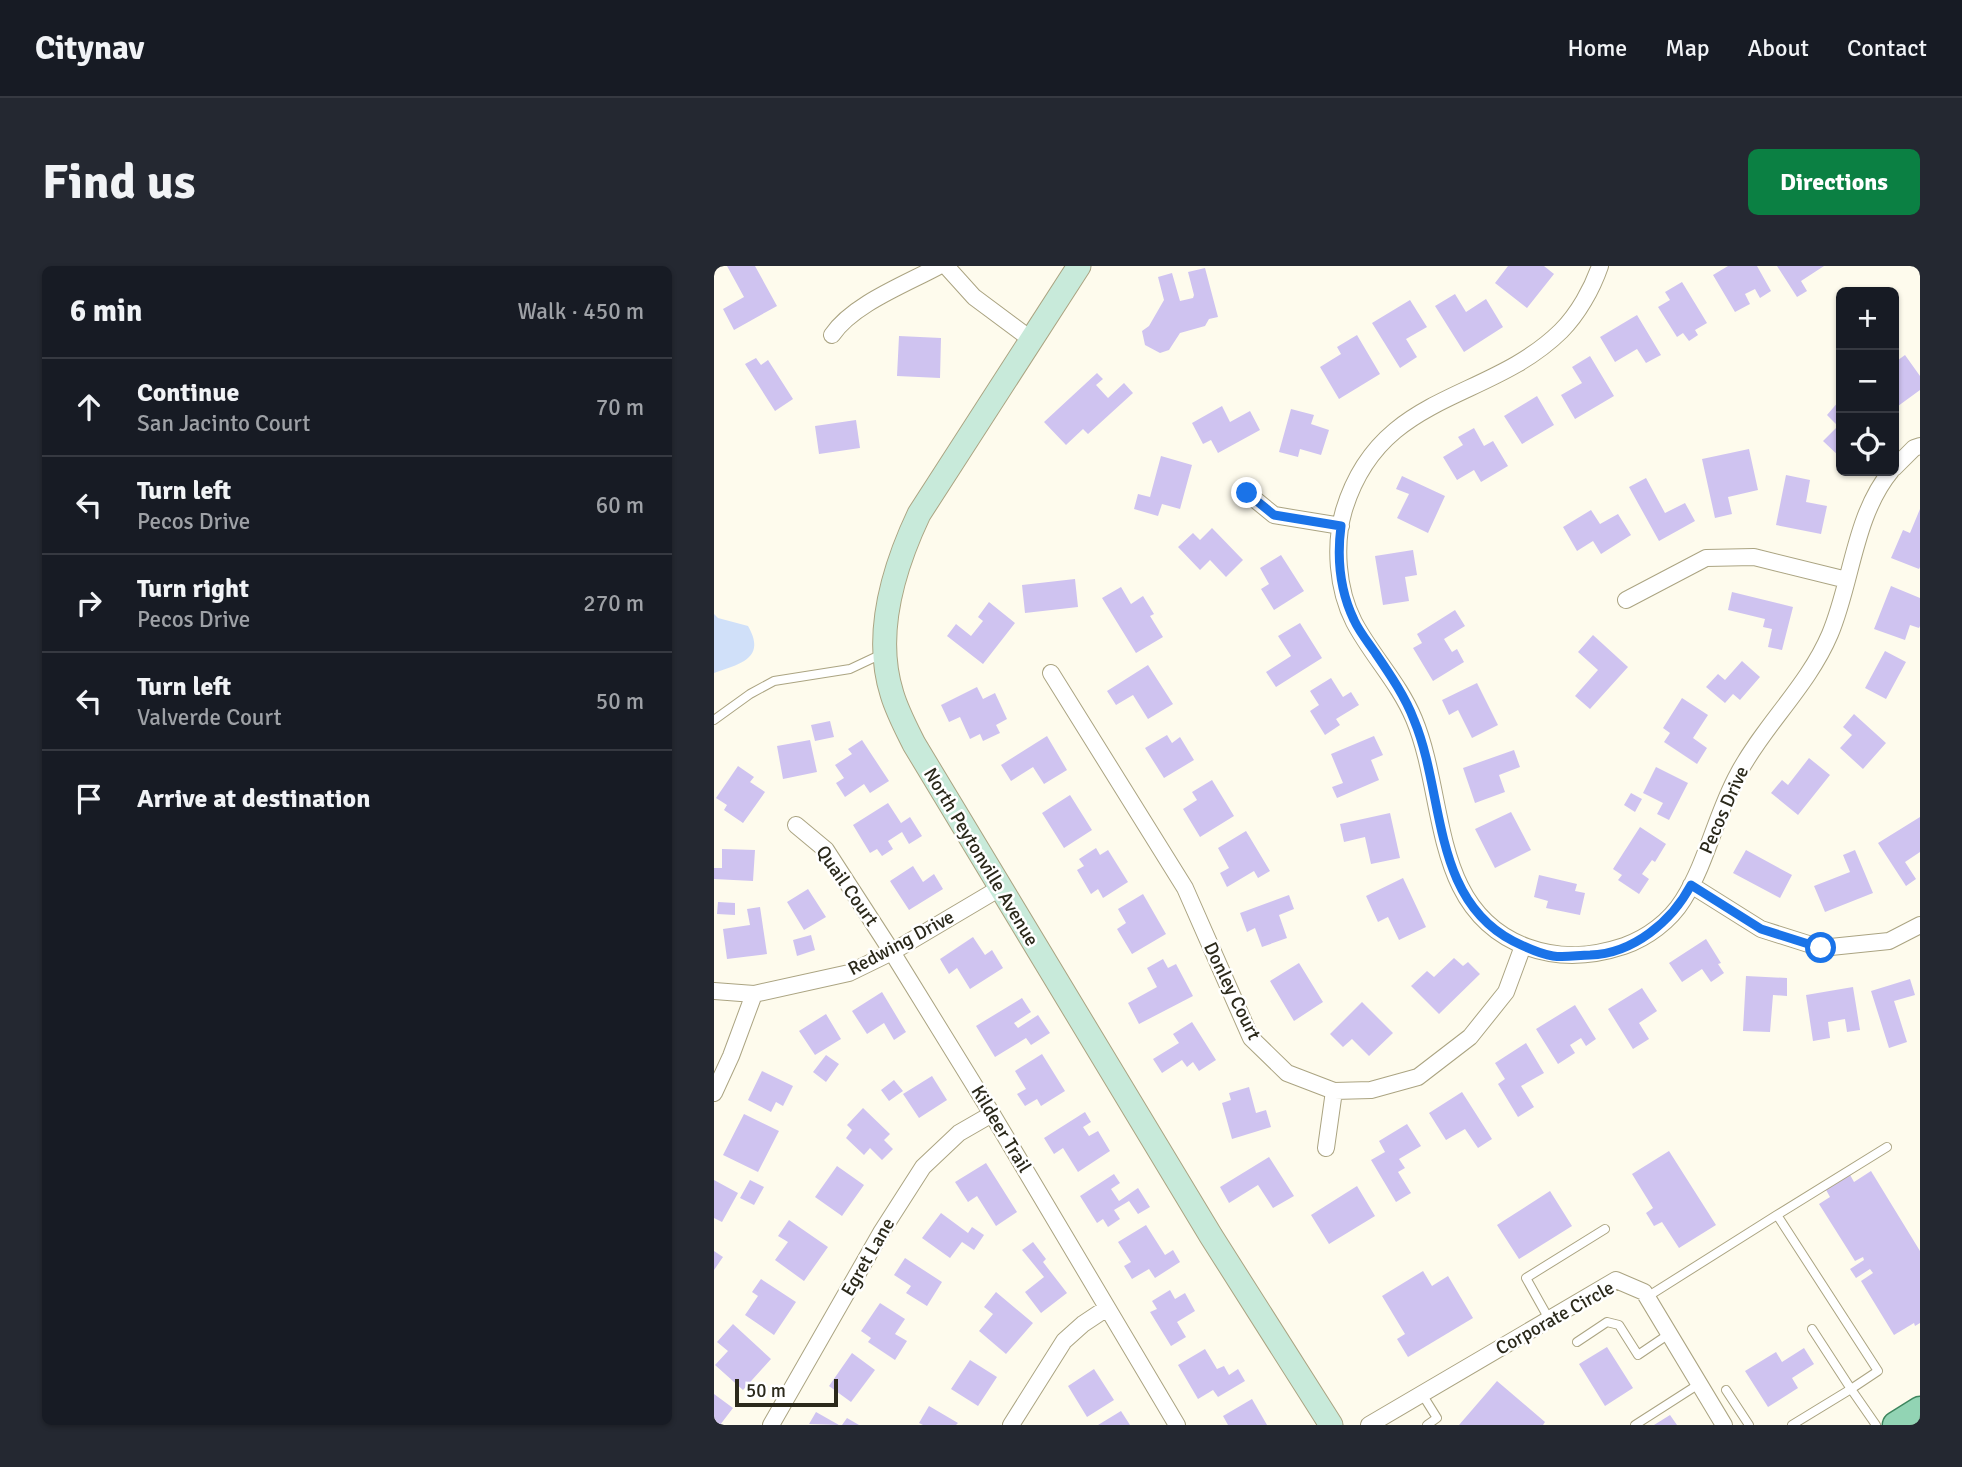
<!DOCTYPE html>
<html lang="en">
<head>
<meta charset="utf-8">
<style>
	:root { --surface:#171b24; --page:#242831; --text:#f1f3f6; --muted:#9ea1a6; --line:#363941; --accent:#0b8043 }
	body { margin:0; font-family:Signika,sans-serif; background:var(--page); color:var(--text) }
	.controls { position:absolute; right:21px; top:21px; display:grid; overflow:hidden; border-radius:10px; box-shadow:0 2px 5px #0004 }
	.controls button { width:63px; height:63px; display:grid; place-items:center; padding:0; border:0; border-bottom:2px solid var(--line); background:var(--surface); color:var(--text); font:35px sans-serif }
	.scale { position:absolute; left:21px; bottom:18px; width:103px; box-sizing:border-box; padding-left:7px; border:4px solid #2b291b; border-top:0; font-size:19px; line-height:24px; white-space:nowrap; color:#2b291b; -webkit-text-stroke:5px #fff; paint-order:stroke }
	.stop { position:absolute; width:21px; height:21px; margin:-16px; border:5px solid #1a73e8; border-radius:50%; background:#fff }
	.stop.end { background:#1a73e8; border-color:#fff; box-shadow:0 2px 7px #0008 }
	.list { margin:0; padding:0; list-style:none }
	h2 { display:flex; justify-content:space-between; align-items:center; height:91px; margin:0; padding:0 28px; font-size:30px }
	h2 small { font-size:23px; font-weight:400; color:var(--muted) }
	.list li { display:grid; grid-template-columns:46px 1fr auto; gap:21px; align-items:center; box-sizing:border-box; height:98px; padding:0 28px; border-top:2px solid var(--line) }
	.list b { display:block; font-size:26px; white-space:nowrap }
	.list p { margin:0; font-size:23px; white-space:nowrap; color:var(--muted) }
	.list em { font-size:23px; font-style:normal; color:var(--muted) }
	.icon { flex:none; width:38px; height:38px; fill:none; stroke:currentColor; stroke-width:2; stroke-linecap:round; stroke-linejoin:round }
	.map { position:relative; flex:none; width:1206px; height:1159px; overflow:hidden; border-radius:10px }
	header { display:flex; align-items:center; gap:42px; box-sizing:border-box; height:98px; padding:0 35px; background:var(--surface); border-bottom:2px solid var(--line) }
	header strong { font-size:33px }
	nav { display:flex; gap:38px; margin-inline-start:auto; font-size:24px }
	.intro { display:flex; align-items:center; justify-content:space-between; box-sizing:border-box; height:168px; padding:0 42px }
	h1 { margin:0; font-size:49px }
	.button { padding:18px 32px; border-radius:10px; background:var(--accent); color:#fff; font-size:24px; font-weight:700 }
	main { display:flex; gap:42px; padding:0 42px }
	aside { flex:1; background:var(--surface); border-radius:10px; box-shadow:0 2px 5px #0004 }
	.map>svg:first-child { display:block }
</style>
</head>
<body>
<header>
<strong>Citynav</strong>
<nav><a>Home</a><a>Map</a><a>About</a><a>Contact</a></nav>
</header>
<div class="intro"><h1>Find us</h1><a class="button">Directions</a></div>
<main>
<aside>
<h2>6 min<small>Walk · 450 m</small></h2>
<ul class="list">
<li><svg class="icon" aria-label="ahead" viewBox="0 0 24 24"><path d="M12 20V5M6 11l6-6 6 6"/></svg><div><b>Continue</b><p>San Jacinto Court</p></div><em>70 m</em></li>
<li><svg class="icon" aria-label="left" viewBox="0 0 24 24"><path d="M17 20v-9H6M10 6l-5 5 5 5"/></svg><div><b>Turn left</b><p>Pecos Drive</p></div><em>60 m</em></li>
<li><svg class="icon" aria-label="right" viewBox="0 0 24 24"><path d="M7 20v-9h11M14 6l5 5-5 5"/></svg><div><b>Turn right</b><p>Pecos Drive</p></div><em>270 m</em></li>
<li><svg class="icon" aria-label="left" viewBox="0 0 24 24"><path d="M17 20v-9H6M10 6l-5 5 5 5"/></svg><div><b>Turn left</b><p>Valverde Court</p></div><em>50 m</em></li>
<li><svg class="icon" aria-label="arrive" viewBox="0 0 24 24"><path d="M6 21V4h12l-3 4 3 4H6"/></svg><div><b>Arrive at destination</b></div></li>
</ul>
</aside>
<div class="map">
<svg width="1206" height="1159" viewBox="0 0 1206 1159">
	<rect width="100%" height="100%" fill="#fefbed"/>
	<path fill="#d0e0f9" d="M 0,348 L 4,352 L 34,360 C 53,393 25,398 0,407 Z"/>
	<path fill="#cfc3f0" d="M 13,0 L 41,0 L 63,40 L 20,64 L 9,43 L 30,31 Z
		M 794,0 L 830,0 L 840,8 L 813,42 L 781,17 Z
		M 1014,0 L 1043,0 L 1057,25 L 1046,32 L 1041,23 L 1031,28 L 1036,38 L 1021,46 L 999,9 Z
		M 1063,0 L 1110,0 L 1087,15 L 1093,25 L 1083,31 Z
		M 491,2 L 504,51 L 495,53 L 491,60 L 466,67 L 455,84 L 446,87 L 431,79 L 428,65 L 435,60 L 450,34 L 444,11 L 458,7 L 466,35 L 479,32 L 480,29 L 474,6 Z
		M 968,16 L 993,57 L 981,64 L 984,69 L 975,75 L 969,67 L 963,71 L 944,41 L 956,34 L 951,26 Z
		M 741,28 L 752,46 L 772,33 L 789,61 L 750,86 L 721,40 Z
		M 696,34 L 713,61 L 692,73 L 703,91 L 686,102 L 658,57 Z
		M 923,49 L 947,89 L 932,97 L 923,83 L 901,96 L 886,71 Z
		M 643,69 L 666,108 L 625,133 L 606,101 L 627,88 L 623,81 Z
		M 185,70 L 227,72 L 226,112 L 183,110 Z
		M 1191,89 L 1206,110 L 1206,124 L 1180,143 L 1180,97 Z
		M 876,90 L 900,130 L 861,153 L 847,129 L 868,117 L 858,101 Z
		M 42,92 L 47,99 L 54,94 L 79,133 L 61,145 L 31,98 Z
		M 383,107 L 389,113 L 382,119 L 394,132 L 410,117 L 419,127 L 374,168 L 369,163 L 352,179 L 330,156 Z
		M 823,130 L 840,159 L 808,178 L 790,150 Z
		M 1125,135 L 1127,137 L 1127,192 L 1109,175 L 1124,160 L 1113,149 Z
		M 508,140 L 516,156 L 536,145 L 546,164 L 504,187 L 497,174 L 489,178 L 478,157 Z
		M 577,143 L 600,149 L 597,158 L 615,164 L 607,189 L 586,183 L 584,191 L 565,186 Z
		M 142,154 L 146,182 L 105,188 L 101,160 Z
		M 760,162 L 770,180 L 779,175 L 794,200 L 767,216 L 760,204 L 743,214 L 729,191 L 749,179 L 744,171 Z
		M 1035,183 L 1044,224 L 1014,231 L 1018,248 L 1001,252 L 988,193 Z
		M 447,190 L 478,199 L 466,243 L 448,238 L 444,250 L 420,243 L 424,228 L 436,231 Z
		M 1072,209 L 1096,214 L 1092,236 L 1113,240 L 1107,268 L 1062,259 Z
		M 688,210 L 731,230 L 714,267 L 683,252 L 695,228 L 682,223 Z
		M 932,212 L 951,247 L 971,237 L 981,255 L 945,275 L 915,221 Z
		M 1206,243 L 1206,301 L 1205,303 L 1177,292 L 1189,264 L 1196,267 Z
		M 877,244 L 886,258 L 904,248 L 917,269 L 887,288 L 879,275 L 863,285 L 849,261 Z
		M 498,262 L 529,294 L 512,311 L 496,294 L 486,304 L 464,281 L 479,267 L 486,274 Z
		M 699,284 L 703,309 L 691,311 L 695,335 L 669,339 L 661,290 Z
		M 567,289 L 590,325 L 560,344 L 547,323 L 555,318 L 546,302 Z
		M 361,313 L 364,341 L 311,347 L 308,319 Z
		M 1177,320 L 1206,332 L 1206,360 L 1205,362 L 1196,359 L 1191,374 L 1160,363 Z
		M 407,321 L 417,338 L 429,330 L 440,348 L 436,350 L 449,371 L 422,387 L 388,332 Z
		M 1018,326 L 1079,341 L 1068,384 L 1054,381 L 1058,363 L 1049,361 L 1051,353 L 1014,344 Z
		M 275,336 L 301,357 L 269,398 L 233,370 L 242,358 L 257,370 L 269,355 L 264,351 Z
		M 741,344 L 751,360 L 730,373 L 738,386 L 743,383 L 750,396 L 719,415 L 699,382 L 708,377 L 703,368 Z
		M 586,357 L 608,392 L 562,421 L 552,406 L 577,390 L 564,370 Z
		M 879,369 L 914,401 L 876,443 L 861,430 L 884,404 L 864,386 Z
		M 1171,385 L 1192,396 L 1172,433 L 1151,422 Z
		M 1028,395 L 1046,411 L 1026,434 L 1019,428 L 1011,437 L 992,421 L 1004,408 L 1011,414 Z
		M 434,399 L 459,438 L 434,453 L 419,429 L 402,439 L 393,425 Z
		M 617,412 L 629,431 L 637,426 L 645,439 L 622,453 L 626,459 L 611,469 L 596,445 L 605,439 L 596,425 Z
		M 763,417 L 784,459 L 758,472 L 744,444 L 735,449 L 728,434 Z
		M 263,421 L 269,433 L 281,427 L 293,453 L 282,459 L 286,467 L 269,475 L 266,468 L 256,473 L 246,451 L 235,456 L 227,439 Z
		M 968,432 L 994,449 L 979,472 L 993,482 L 983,498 L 950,476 L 956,467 L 949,462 Z
		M 1140,448 L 1172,477 L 1149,503 L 1126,482 L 1138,469 L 1129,461 Z
		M 116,455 L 120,471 L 101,475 L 97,459 Z
		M 453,469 L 458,477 L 466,471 L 480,494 L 450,512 L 431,482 Z
		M 333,470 L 353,504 L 330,518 L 319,501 L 297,515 L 287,499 Z
		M 660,470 L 669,489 L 657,494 L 665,514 L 623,532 L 618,521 L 629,517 L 617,488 Z
		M 96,474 L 103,506 L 69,513 L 63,480 Z
		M 148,474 L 175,515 L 156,527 L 150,518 L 131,531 L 122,517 L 130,512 L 121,499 L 138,488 L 134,483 Z
		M 800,484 L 806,501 L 785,509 L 791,526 L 761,537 L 749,502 Z
		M 1095,492 L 1116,509 L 1084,549 L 1057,527 L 1068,514 L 1074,519 Z
		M 24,500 L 40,511 L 36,516 L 51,526 L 29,557 L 10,544 L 13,539 L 2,532 Z
		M 942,501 L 974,517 L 955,554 L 943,548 L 949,537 L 929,527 Z
		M 498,514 L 520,550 L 486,571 L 469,543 L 483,534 L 478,526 Z
		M 917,527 L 928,533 L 921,546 L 910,539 Z
		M 356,529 L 378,564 L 350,582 L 328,547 Z
		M 174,537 L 187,557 L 196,551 L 208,570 L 195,578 L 188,566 L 174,575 L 179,583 L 168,590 L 163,583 L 156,587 L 139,559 Z
		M 797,546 L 817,584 L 781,602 L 761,563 Z
		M 676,547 L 686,592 L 657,598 L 651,571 L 630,576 L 626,558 Z
		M 1206,551 L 1206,586 L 1191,596 L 1202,613 L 1192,620 L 1164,577 Z
		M 926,561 L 952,578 L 941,596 L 938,594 L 928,608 L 935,613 L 925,628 L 904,614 L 908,609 L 899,603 Z
		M 532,565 L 556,605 L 544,612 L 540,605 L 513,621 L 506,607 L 515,602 L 504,582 Z
		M 382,582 L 386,589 L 394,584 L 414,616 L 389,632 L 384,623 L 377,628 L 363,604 L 370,600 L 365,593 Z
		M 8,583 L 41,584 L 39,615 L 0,613 L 0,602 L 8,602 Z
		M 1032,584 L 1078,609 L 1066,632 L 1019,607 Z
		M 1141,584 L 1159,627 L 1111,646 L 1100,620 L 1136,606 L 1129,589 Z
		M 199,600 L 209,616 L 220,608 L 229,623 L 195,644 L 176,615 Z
		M 825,609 L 863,618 L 861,625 L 871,627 L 866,649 L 832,642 L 834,635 L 820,631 Z
		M 689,612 L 712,661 L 685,674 L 674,651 L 664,656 L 652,630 Z
		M 94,623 L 112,651 L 90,664 L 73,636 Z
		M 429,628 L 452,668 L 418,688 L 403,663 L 412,657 L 404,643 Z
		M 575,629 L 580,643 L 565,649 L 573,672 L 548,681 L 541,662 L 533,666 L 526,647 Z
		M 4,636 L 21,637 L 21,649 L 3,648 Z
		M 46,641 L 53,688 L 13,693 L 9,663 L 36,659 L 33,643 Z
		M 97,669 L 101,684 L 83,690 L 79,674 Z
		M 259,671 L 271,689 L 278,684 L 289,702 L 256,723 L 243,702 L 235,708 L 226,693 Z
		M 992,673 L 1007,697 L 1004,698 L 1010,707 L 997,716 L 988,703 L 968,716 L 955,697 Z
		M 740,692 L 749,700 L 754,696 L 766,708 L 725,748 L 697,720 L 713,705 L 720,711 Z
		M 449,693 L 454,702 L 462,698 L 479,730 L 425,758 L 414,737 L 443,721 L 433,702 Z
		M 585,697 L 609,736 L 580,755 L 556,715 Z
		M 1032,710 L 1073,712 L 1073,730 L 1059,729 L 1056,766 L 1029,765 Z
		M 1196,713 L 1201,729 L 1180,735 L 1193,776 L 1175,782 L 1157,725 Z
		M 1139,721 L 1146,764 L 1133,766 L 1131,753 L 1114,756 L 1116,772 L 1099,775 L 1092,729 Z
		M 928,722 L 943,745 L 925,757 L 935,773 L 919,783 L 894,743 Z
		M 168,726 L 192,766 L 180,774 L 170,757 L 153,768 L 138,745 Z
		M 308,732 L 317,746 L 300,757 L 304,762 L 324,749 L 336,767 L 317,779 L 312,772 L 281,791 L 262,760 Z
		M 648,736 L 679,767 L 655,790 L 638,773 L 629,781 L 616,768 Z
		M 861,739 L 882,773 L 872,780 L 867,772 L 856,779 L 861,787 L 844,798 L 822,763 Z
		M 112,748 L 127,773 L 101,789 L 85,765 Z
		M 478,756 L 502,794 L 485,805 L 479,796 L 473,801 L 468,794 L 448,807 L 439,793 L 465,777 L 459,768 Z
		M 812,777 L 830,807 L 807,820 L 820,841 L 804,851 L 784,818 L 791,813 L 781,797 Z
		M 328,788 L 351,825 L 327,840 L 323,833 L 311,840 L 303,828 L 312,823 L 301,805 Z
		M 112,789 L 125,798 L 112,816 L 99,806 Z
		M 48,805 L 79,820 L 69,840 L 62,836 L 57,846 L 34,834 Z
		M 218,810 L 233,834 L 205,852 L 189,828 Z
		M 180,814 L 189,825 L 175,835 L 167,824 Z
		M 535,821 L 542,847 L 552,844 L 557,861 L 518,873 L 508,837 L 517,834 L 515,827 Z
		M 748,826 L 778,873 L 764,882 L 751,863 L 732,874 L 715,847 Z
		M 149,842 L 176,868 L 170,874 L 179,883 L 168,894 L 156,882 L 150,889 L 132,872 L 138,864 L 133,859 Z
		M 371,846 L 377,856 L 369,861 L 375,870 L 384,865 L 396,885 L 364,906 L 349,882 L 340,888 L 330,872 Z
		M 30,848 L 65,865 L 44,906 L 9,889 Z
		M 693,858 L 707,880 L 685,893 L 691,902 L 684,906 L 697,927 L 682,936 L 657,894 L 671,886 L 665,875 Z
		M 955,885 L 1002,959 L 965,982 L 948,956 L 940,960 L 932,947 L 939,942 L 918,908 Z
		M 555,891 L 580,930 L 559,942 L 544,919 L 515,937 L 506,921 Z
		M 272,897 L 303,946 L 282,960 L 263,930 L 254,936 L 241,916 Z
		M 123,900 L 150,919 L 128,950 L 101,931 Z
		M 1157,905 L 1206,985 L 1206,1057 L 1201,1060 L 1200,1057 L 1180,1069 L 1147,1015 L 1159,1007 L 1156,1003 L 1142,1012 L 1136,1003 L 1150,994 L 1149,991 L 1141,995 L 1105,938 L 1116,931 L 1111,922 L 1135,907 L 1140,916 Z
		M 400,908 L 406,917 L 397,923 L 405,935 L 424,922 L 436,941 L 424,948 L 415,935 L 400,944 L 406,953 L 394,961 L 389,953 L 383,957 L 366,930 Z
		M 0,914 L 24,927 L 8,956 L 0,952 Z
		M 36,914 L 50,921 L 40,939 L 26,932 Z
		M 643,920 L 661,950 L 615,978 L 597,949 Z
		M 836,925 L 858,960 L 805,993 L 783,959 Z
		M 227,947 L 254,967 L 258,961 L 270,969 L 260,984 L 248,976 L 236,992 L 208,972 Z
		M 75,954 L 114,981 L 90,1015 L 61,994 L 74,976 L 64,970 Z
		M 432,959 L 451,989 L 459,984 L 466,996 L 441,1012 L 435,1003 L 418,1013 L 410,1000 L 417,996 L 404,976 Z
		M 319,976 L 332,993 L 329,996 L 353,1027 L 327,1047 L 311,1026 L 330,1011 L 308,984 Z
		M 0,985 L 9,991 L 0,1004 Z
		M 191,992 L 228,1016 L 213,1040 L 192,1027 L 197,1020 L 180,1009 Z
		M 709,1005 L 718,1020 L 734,1010 L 759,1052 L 694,1091 L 683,1073 L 691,1068 L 668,1030 Z
		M 47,1013 L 82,1036 L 60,1069 L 31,1049 L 44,1030 L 38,1026 Z
		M 456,1024 L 461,1033 L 471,1027 L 481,1045 L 463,1056 L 472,1071 L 457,1080 L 436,1046 L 443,1043 L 438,1035 Z
		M 282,1026 L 319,1057 L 292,1088 L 265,1065 L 279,1048 L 270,1041 Z
		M 166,1037 L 191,1053 L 181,1068 L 193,1075 L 181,1094 L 154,1076 L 157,1072 L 147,1065 Z
		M 19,1058 L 57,1093 L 29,1124 L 1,1099 L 14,1085 L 3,1076 Z
		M 893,1081 L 919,1122 L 891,1140 L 865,1098 Z
		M 1090,1082 L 1100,1098 L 1078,1112 L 1084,1122 L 1054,1141 L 1031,1105 L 1062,1086 L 1068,1096 Z
		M 491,1083 L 503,1103 L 510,1100 L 515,1109 L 524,1103 L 531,1115 L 504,1131 L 499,1124 L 484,1133 L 464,1099 Z
		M 138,1087 L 161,1104 L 137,1136 L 115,1120 Z
		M 256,1094 L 283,1111 L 264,1140 L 237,1123 Z
		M 380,1103 L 400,1134 L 373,1151 L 354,1120 Z
		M 783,1115 L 831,1156 L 829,1159 L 745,1159 Z
		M 0,1128 L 19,1142 L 6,1159 L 0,1159 Z
		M 538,1133 L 553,1159 L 514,1159 L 509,1150 Z
		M 215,1140 L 244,1157 L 242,1159 L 209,1159 L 205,1157 Z
		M 407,1145 L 416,1159 L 384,1159 Z
		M 102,1146 L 125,1159 L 95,1158 Z
		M 956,1149 L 963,1159 L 940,1159 Z
		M 133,1152 L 145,1159 L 128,1159 Z"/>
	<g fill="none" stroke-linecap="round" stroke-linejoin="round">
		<g stroke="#aba482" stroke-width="10">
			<path id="lane" d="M 0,454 L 36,428 L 60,415 L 136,403 L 170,387
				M 1063,949 L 1173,881
				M 933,1031 L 1063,949 L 1164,1105 L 1137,1123 L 1098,1063
				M 835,1053 L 812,1012 L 891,963
				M 863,1076 L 893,1056 L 905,1059 L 924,1089 L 955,1068
				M 1012,1124 L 1035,1159
				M 708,1128 L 723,1152 L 713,1159
				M 921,1159 L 985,1118
				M 1078,1159 L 1137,1123 L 1162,1159"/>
		</g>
		<g stroke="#aba482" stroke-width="18">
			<path id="street" d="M 232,0 L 260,31 L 319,75
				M 886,0 C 878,23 864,48 847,65 C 774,137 666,125 630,244 C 620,278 623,323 640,356 C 658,390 685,417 700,453 C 733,532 716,645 813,681 C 846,693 877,691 910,680 C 933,672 956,655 969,634 C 993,596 1002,548 1024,508 C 1050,459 1094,420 1116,368 C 1138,316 1140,250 1177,205
				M 118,69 C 139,38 192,18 225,0
				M 1180,202 L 1200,182 L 1206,180
				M 533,227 L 560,249 L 627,260
				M 912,334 L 992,292 L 1040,291 L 1133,314
				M 337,407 L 471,622 L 537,772 L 573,807 L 620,825 L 657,824 L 704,811 L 756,771 L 792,726 L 809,680
				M 82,559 L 112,584 L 178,686 L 278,848 L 463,1159
				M 977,619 L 1047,663 L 1107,682 L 1175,675 L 1206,659
				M 0,725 L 40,728 L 135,707 L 178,686 L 286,622
				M 0,827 L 17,790 L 40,728
				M 612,882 L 620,825
				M 57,1159 L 168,965 L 209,901 L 245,867 L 278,848
				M 297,1159 L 350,1075 L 369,1058 L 393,1042
				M 655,1159 L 902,1014 L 930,1026 L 1010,1159"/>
		</g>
		<g stroke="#aba482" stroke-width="25">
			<path id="secondary" d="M 365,0 L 205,248 C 179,303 159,368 178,428 C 183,445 192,462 200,478 L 497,970 L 617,1159"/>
		</g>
		<g stroke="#3e865e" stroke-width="29">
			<path id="primary" d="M 1182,1159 L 1206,1144"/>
		</g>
		<use href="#lane" stroke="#fff" stroke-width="8"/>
		<use href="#street" stroke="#fff" stroke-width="16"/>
		<use href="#secondary" stroke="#c8eada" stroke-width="23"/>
		<use href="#primary" stroke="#92d4b4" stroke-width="26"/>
	</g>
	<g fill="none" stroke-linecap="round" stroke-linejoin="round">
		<path stroke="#1a73e8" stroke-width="9" d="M 533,227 L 560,249 L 627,260 C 623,291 626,325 640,354 C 645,365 653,375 660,385 C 675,407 691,430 700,454 C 731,528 717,632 799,675 C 811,681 826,688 839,690 C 851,692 864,689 876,689 C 919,688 958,655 977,619 L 1047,663 L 1107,682"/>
	</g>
	<g text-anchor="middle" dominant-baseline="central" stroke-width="5" stroke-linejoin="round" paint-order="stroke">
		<g font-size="19" fill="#2b291b" stroke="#fff">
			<text transform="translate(1010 544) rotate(-66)">Pecos Drive</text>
			<text transform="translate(267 591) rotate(59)">North Peytonville Avenue</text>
			<text transform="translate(133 620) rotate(55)">Quail Court</text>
			<text transform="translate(187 677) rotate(-28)">Redwing Drive</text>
			<text transform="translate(518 725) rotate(64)">Donley Court</text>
			<text transform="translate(287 863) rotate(59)">Kildeer Trail</text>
			<text transform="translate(154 991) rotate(-60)">Egret Lane</text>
			<text transform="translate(841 1052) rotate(-29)">Corporate Circle</text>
		</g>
	</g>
</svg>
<div class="controls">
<button>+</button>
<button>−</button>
<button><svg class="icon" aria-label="locate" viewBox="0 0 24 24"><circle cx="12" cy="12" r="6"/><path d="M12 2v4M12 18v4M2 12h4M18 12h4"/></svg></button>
</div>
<div class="scale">50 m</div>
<div class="stop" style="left:1107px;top:682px"></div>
<div class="stop end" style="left:533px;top:227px"></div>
</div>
</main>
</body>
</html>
